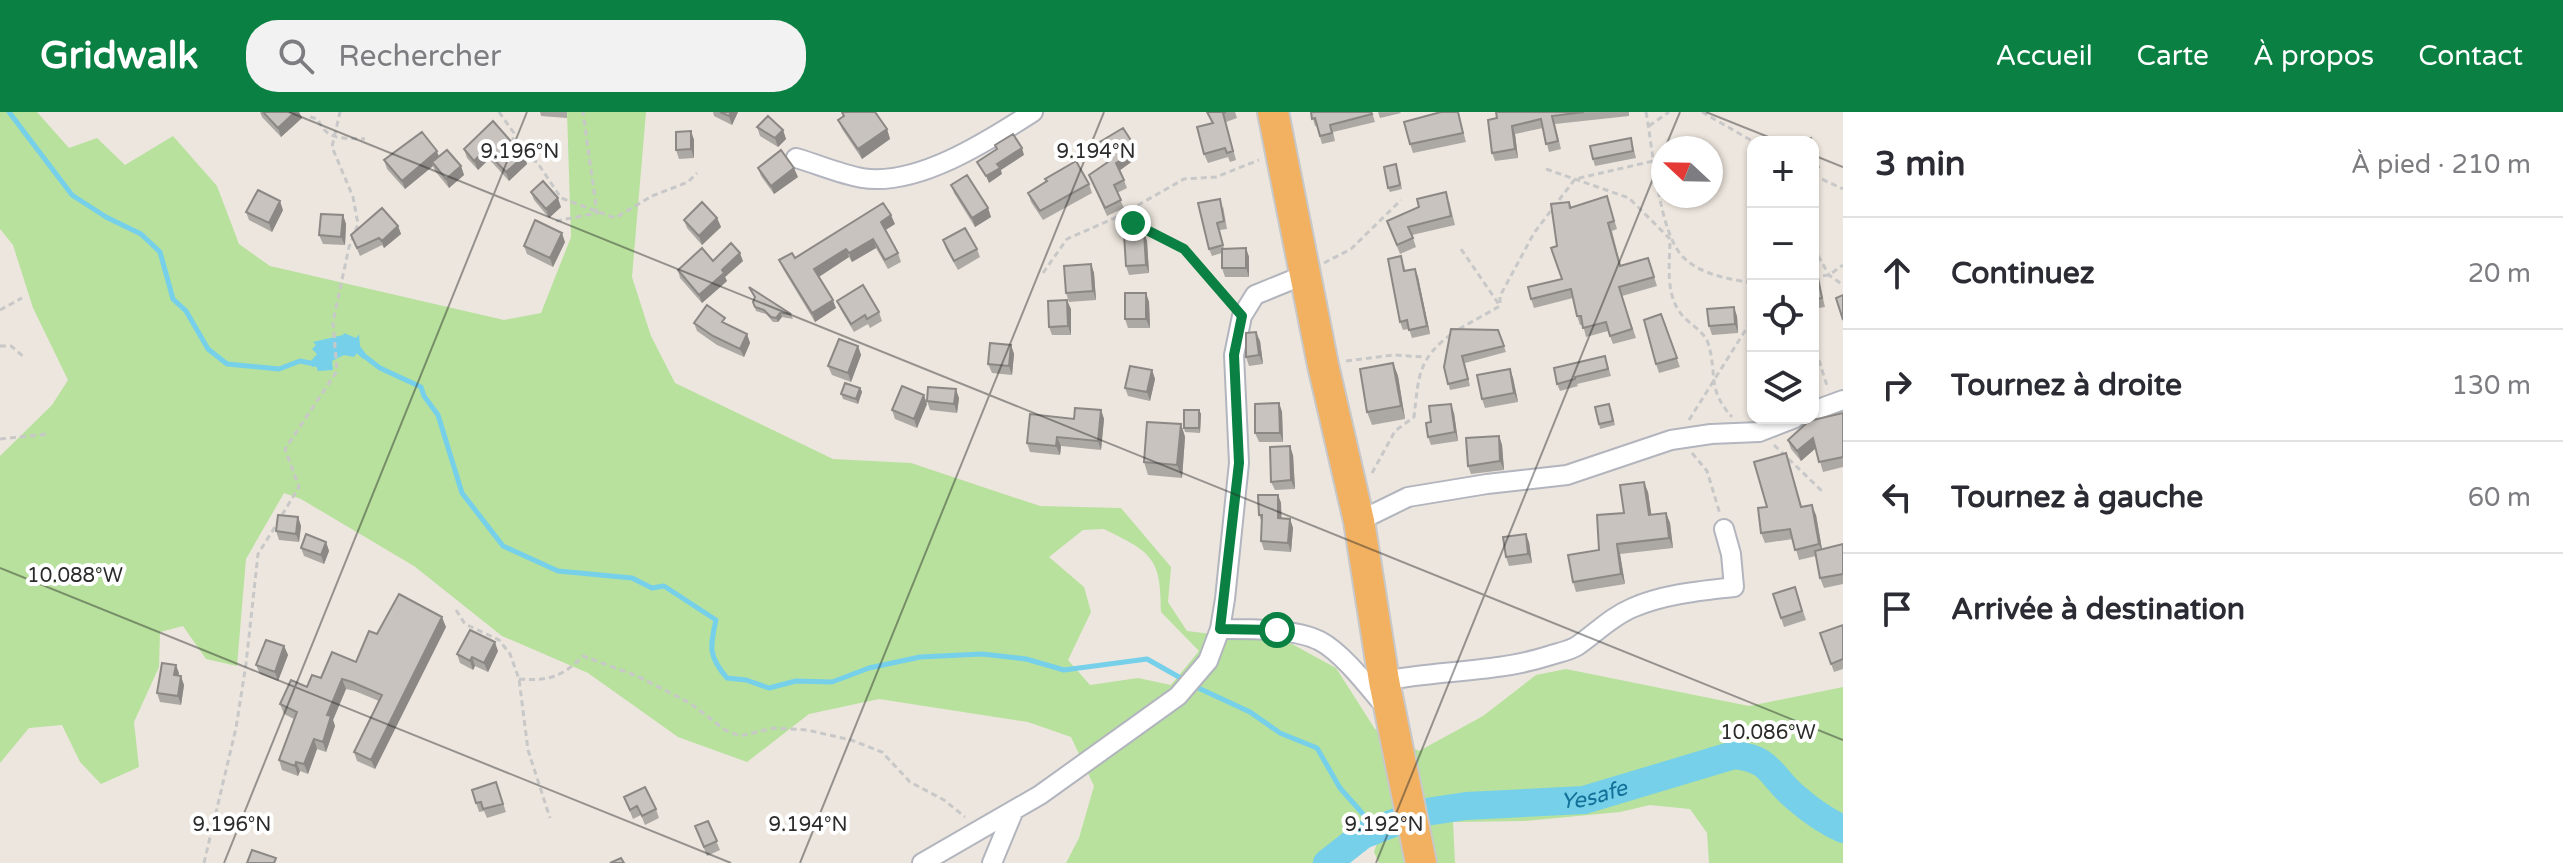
<!DOCTYPE html>
<html lang="fr">
<head>
<meta charset="utf-8">
<style>
	:root { --surface:#fff; --page:#f2f2f3; --text:#2b2b33; --muted:#7c7c81; --line:#e1e1e2; --accent:#0b8043 }
	body { margin:0; font-family:"Varela Round",sans-serif; background:var(--page); color:var(--text) }
	.controls { position:absolute; right:24px; top:24px; display:grid; overflow:hidden; border-radius:16px; box-shadow:0 2px 6px #0004 }
	.controls button { width:72px; height:72px; display:grid; place-items:center; padding:0; border:0; border-bottom:2px solid var(--line); background:var(--surface); color:var(--text); font:40px sans-serif }
	.compass { position:absolute; left:1651px; top:24px; width:72px; height:72px; border-radius:50%; background:var(--surface); box-shadow:0 2px 6px #0004; rotate:292deg }
	.stop { position:absolute; width:24px; height:24px; margin:-18px; border:6px solid #0b8043; border-radius:50%; background:#fff }
	.stop.end { background:#0b8043; border-color:#fff; box-shadow:0 2px 8px #0008 }
	.list { margin:0; padding:0; list-style:none }
	h2 { display:flex; justify-content:space-between; align-items:center; height:104px; margin:0; padding:0 32px; font-size:34px }
	h2 small { font-size:26px; font-weight:400; color:var(--muted) }
	.list li { display:grid; grid-template-columns:52px 1fr auto; gap:24px; align-items:center; box-sizing:border-box; height:112px; padding:0 32px; border-top:2px solid var(--line) }
	.list b { display:block; font-size:30px; white-space:nowrap }
	.list em { font-size:26px; font-style:normal; color:var(--muted) }
	.icon { flex:none; width:44px; height:44px; fill:none; stroke:currentColor; stroke-width:2; stroke-linecap:round; stroke-linejoin:round }
	.map { position:relative; flex:none; width:1843px; height:751px; overflow:hidden }
	header { display:flex; align-items:center; gap:48px; box-sizing:border-box; height:112px; padding:0 40px; background:var(--accent); color:#fff }
	header strong { font-size:38px }
	nav { display:flex; gap:44px; margin-inline-start:auto; font-size:28px }
	.search { width:560px; height:72px; background:var(--page); display:flex; align-items:center; gap:20px; box-sizing:border-box; padding:0 28px; border-radius:32px; color:var(--muted); font-size:30px }
	main { display:flex }
	aside { flex:1; background:var(--surface) }
	.map>svg:first-child { display:block }
</style>
</head>
<body>
<header>
<strong>Gridwalk</strong>
<div class="search"><svg class="icon" aria-label="search" viewBox="0 0 24 24"><circle cx="10" cy="10" r="6"/><path d="M15 15l6 6"/></svg>Rechercher</div>
<nav><a>Accueil</a><a>Carte</a><a>À propos</a><a>Contact</a></nav>
</header>
<main>
<div class="map">
<svg width="1843" height="751" viewBox="0 0 1843 751">
	<rect width="100%" height="100%" fill="#ede6de"/>
	<path fill="#b7e19d" fill-rule="evenodd" d="M 0,0 L 37,0 L 69,36 L 97,26 L 125,53 L 173,24 L 217,74 L 239,132 L 270,154 L 504,208 L 541,201 L 571,125 L 567,0 L 646,0 L 632,165 L 651,224 L 675,271 L 833,347 L 911,351 L 1040,394 L 1121,396 L 1171,455 L 1168,490 L 1187,519 L 1292,532 L 1336,556 L 1375,617 L 1419,639 L 1483,604 L 1536,563 L 1566,557 L 1749,594 L 1843,575 L 1843,751 L 1709,751 L 1707,721 L 1690,697 L 1650,693 L 1620,700 L 1525,709 L 1453,710 L 1455,751 L 1379,751 L 1374,740 L 1382,716 L 1363,723 L 1327,751 L 1066,751 L 1079,726 L 1094,674 L 1071,625 L 1028,610 L 879,587 L 809,602 L 747,650 L 678,625 L 588,561 L 502,524 L 414,454 L 301,387 L 284,381 L 246,447 L 237,554 L 206,547 L 183,514 L 160,520 L 159,555 L 134,610 L 139,655 L 101,672 L 80,650 L 62,613 L 29,616 L 0,651 L 0,344 L 52,293 L 68,268 L 33,196 L 13,133 L 0,117 ZM 1104,417 C 1152,441 1161,445 1161,500 L 1199,539 L 1171,573 L 1138,566 L 1090,573 L 1068,548 L 1091,500 L 1084,475 L 1049,445 L 1083,418 Z"/>
	<path fill="#76d0ea" d="M 344,221 L 356,226 L 359,222 L 360,234 L 366,242 L 363,247 L 357,241 L 354,245 L 344,243 L 332,249 L 333,258 L 318,259 L 316,254 L 312,255 L 311,249 L 317,242 L 312,237 L 316,233 L 313,230 L 343,223 Z"/>
	<g fill="none" stroke-linecap="round" stroke-linejoin="round">
		<path stroke="#76d0ea" stroke-width="5" d="M 9,0 L 72,83 L 106,105 L 141,122 L 160,140 L 173,187 L 186,199 L 208,237 L 227,252 L 279,257 L 300,249 L 315,252
			M 359,240 L 380,256 L 421,275 L 424,284 L 438,303 L 462,381 L 503,434 L 558,459 L 632,466 L 652,476 L 664,474 L 716,508 C 710,535 708,544 727,566 L 746,568 L 769,576 L 796,569 L 832,570 L 869,556 L 920,545 L 982,542 L 1026,547 L 1064,558 L 1147,547 L 1186,569
			M 1194,574 L 1250,600 L 1280,621 L 1317,636 L 1340,676 L 1363,702 L 1383,715"/>
		<path stroke="#76d0ea" stroke-width="28" id="s1" d="M 1327,751 L 1363,723 L 1419,701 L 1466,694 L 1584,688 L 1734,643 C 1772,647 1770,664 1795,685 C 1810,698 1825,709 1843,717"/>
		<g stroke="#b2b5be" stroke-width="22">
			<path id="minor" d="M 796,46 C 817,52 840,62 862,66 C 917,75 988,29 1033,0
				M 1813,299 L 1843,288
				M 1359,409 L 1408,385 L 1487,372 L 1567,363 L 1671,328 L 1711,322 L 1759,320 L 1795,306
				M 1220,517 C 1248,517 1295,516 1320,529 C 1343,541 1370,577 1387,597
				M 1384,569 C 1438,558 1495,561 1548,544 C 1557,541 1569,539 1577,534 C 1596,521 1611,505 1632,496 C 1664,482 1700,479 1734,475 L 1731,442 L 1724,417
				M 922,751 L 1040,683 L 1178,584 L 1208,549 L 1220,517 L 1225,487 L 1239,351 L 1234,243 L 1242,204 L 1255,183 L 1304,163
				M 992,751 L 1014,698"/>
		</g>
		<g stroke="#c8c8c8" stroke-width="34">
			<path id="trunk" d="M 1273,0 L 1323,253 L 1359,409 L 1384,569 L 1421,751"/>
		</g>
		<path stroke="#c8c8c8" stroke-width="3" stroke-dasharray="6 4" stroke-linecap="butt" d="M 499,0 L 514,21 L 513,27 L 529,47 L 537,50 L 561,86 L 615,106 L 652,84 L 688,70 L 697,61
			M 1646,0 C 1653,36 1658,119 1683,145 C 1701,163 1729,167 1753,171
			M 1702,0 L 1754,30
			M 310,5 L 318,7 C 326,29 344,26 365,27
			M 1649,14 L 1669,0
			M 1546,57 L 1629,86 L 1670,127 C 1670,150 1665,178 1679,199 C 1686,211 1704,218 1708,231 C 1718,263 1706,276 1732,305
			M 1813,63 L 1843,77
			M 1117,105 L 1148,117 L 1184,137 L 1231,193
			M 556,109 L 597,101 L 583,0
			M 1813,135 L 1829,163 L 1843,173
			M 1461,137 L 1500,194
			M 1324,151 L 1351,137 L 1401,88
			M 1043,161 L 1067,127 L 1117,105 L 1184,67 L 1216,65 L 1259,48
			M 1813,165 L 1829,163 L 1843,153
			M 0,198 L 22,186
			M 1459,217 L 1500,194 L 1500,184 L 1534,121 L 1575,67 L 1653,49
			M 1813,229 L 1828,277
			M 0,234 L 11,234 L 24,245
			M 1346,249 L 1394,243 L 1425,245
			M 1689,308 L 1753,206
			M 0,327 L 48,322
			M 1774,333 L 1824,381
			M 1692,341 L 1707,359 L 1720,402
			M 1372,361 L 1395,319 L 1414,305 C 1419,264 1417,247 1453,221
			M 282,403 L 299,375 L 285,337 L 337,259 L 333,210 L 349,135 L 358,112 L 353,85 L 332,35 L 340,0
			M 456,498 L 465,512 L 499,528 L 510,542 L 519,567 L 528,638 L 550,706
			M 519,567 C 549,569 562,565 583,544 L 637,564 L 690,591 L 725,618 L 740,624 L 774,616 L 807,618 L 851,628 L 882,640 L 910,670 L 944,688 L 965,705
			M 204,751 L 236,616 L 246,552 L 258,442 L 278,410"/>
		<use href="#minor" stroke="#fff" stroke-width="18"/>
		<use href="#trunk" stroke="#f2b061" stroke-width="30"/>
	</g>
	<path fill="#aca8a3" d="M 260,0 L 299,0 L 302,6 L 281,25 L 262,5 Z
		M 540,0 L 567,0 L 567,6 L 541,4 Z
		M 713,0 L 738,0 L 732,13 L 714,4 Z
		M 841,0 L 875,0 L 887,17 L 890,27 L 862,47 L 842,17 L 838,8 L 843,4 Z
		M 1207,0 L 1235,0 L 1237,6 L 1226,10 L 1236,48 L 1230,50 L 1228,45 L 1208,51 L 1204,42 L 1212,11 Z
		M 1311,0 L 1372,0 L 1375,10 L 1333,20 L 1335,29 L 1322,32 L 1317,14 L 1315,14 Z
		M 1378,0 L 1400,0 L 1401,1 L 1380,6 Z
		M 1458,0 L 1466,30 L 1413,41 L 1410,32 Z
		M 1496,0 L 1629,0 L 1629,4 L 1555,12 L 1561,37 L 1549,40 L 1543,16 L 1515,22 L 1518,46 L 1495,49 L 1492,41 L 1497,6 Z
		M 757,15 L 783,18 L 786,27 L 778,35 L 760,24 Z
		M 691,19 L 694,28 L 694,46 L 679,47 L 676,38 Z
		M 1631,26 L 1636,46 L 1595,54 L 1593,47 Z
		M 1132,30 L 1135,38 L 1131,40 L 1134,48 L 1120,58 L 1127,76 L 1117,81 L 1124,96 L 1107,104 L 1089,63 L 1107,51 L 1098,31 Z
		M 1813,31 L 1820,56 L 1813,58 Z
		M 464,37 L 524,44 L 527,52 L 509,69 L 489,47 L 478,58 L 467,46 Z
		M 439,44 L 461,54 L 464,63 L 449,76 L 435,59 L 433,54 L 405,77 L 387,57 L 384,48 Z
		M 758,56 L 798,65 L 774,82 L 761,64 Z
		M 1398,57 L 1402,77 L 1390,80 L 1388,76 Z
		M 1089,72 L 1092,81 L 1043,108 L 1031,90 L 1028,81 Z
		M 951,73 L 988,96 L 991,105 L 975,115 L 954,81 Z
		M 531,80 L 561,95 L 549,106 L 534,88 Z
		M 1607,84 L 1617,117 L 1612,119 L 1621,154 L 1648,146 L 1657,174 L 1622,184 L 1636,226 L 1613,232 L 1608,219 L 1586,225 L 1583,213 L 1580,213 L 1577,204 L 1573,186 L 1534,196 L 1531,187 L 1562,167 L 1557,134 L 1569,90 L 1572,96 Z
		M 1449,89 L 1455,113 L 1412,123 L 1416,135 L 1400,142 L 1387,109 Z
		M 1223,94 L 1227,117 L 1220,118 L 1224,137 L 1246,136 L 1249,145 L 1249,165 L 1225,165 L 1222,156 L 1222,141 L 1212,144 L 1209,137 Z
		M 283,98 L 272,120 L 249,108 L 246,100 Z
		M 343,103 L 346,112 L 345,133 L 323,132 L 319,123 Z
		M 717,106 L 721,115 L 702,133 L 687,116 L 684,108 Z
		M 895,112 L 885,118 L 898,141 L 901,150 L 888,157 L 876,136 L 852,150 L 849,145 L 819,165 L 836,196 L 815,210 L 783,157 L 779,148 L 795,146 Z
		M 398,114 L 401,122 L 384,136 L 382,133 L 360,144 L 351,123 Z
		M 943,128 L 977,137 L 980,145 L 958,158 L 946,137 Z
		M 1147,129 L 1149,161 L 1129,163 L 1126,154 Z
		M 565,130 L 553,155 L 527,142 L 524,134 Z
		M 713,149 L 743,149 L 725,165 L 727,169 L 702,191 L 680,166 L 678,158 Z
		M 1091,152 L 1094,161 L 1096,188 L 1069,190 L 1066,181 Z
		M 1404,152 L 1405,159 L 1415,157 L 1418,165 L 1430,222 L 1412,226 L 1409,217 L 1403,218 L 1400,210 Z
		M 1817,161 L 1825,195 L 1813,197 L 1813,162 Z
		M 749,175 L 791,202 L 793,207 L 782,205 L 778,210 L 773,210 L 766,202 L 756,199 L 753,190 L 755,186 Z
		M 1146,181 L 1149,190 L 1150,216 L 1128,216 L 1125,207 Z
		M 837,189 L 879,200 L 882,209 L 870,216 L 868,212 L 854,220 L 841,198 Z
		M 1071,197 L 1071,223 L 1052,223 L 1049,215 Z
		M 1661,202 L 1680,255 L 1659,261 L 1656,252 Z
		M 1737,204 L 1738,221 L 1712,223 L 1709,214 Z
		M 694,211 L 747,222 L 750,231 L 744,245 L 717,233 L 697,219 Z
		M 1498,218 L 1506,240 L 1465,251 L 1470,274 L 1450,278 L 1444,255 Z
		M 1260,229 L 1263,252 L 1249,254 L 1246,245 Z
		M 1011,233 L 1014,242 L 1012,263 L 992,261 L 988,252 Z
		M 858,234 L 861,243 L 851,270 L 832,263 L 828,254 Z
		M 1605,244 L 1611,264 L 1577,272 L 1578,274 L 1560,279 L 1557,272 Z
		M 1393,251 L 1398,264 L 1405,307 L 1372,313 L 1367,300 Z
		M 1510,257 L 1513,266 L 1518,290 L 1485,296 L 1482,287 Z
		M 1152,258 L 1155,267 L 1150,289 L 1128,284 L 1125,276 Z
		M 860,276 L 862,280 L 858,292 L 843,287 L 841,282 Z
		M 959,286 L 957,301 L 930,298 L 927,289 Z
		M 1279,291 L 1282,300 L 1283,330 L 1259,330 L 1255,321 Z
		M 927,292 L 917,316 L 895,307 L 892,298 Z
		M 1611,296 L 1615,313 L 1600,317 L 1599,312 Z
		M 1101,298 L 1104,307 L 1101,338 L 1061,334 L 1060,343 L 1030,340 L 1027,331 L 1074,307 Z
		M 1199,298 L 1201,302 L 1200,321 L 1185,320 L 1184,316 Z
		M 1454,301 L 1458,329 L 1431,333 L 1428,325 Z
		M 1843,301 L 1843,355 L 1823,360 L 1816,336 L 1801,349 L 1791,337 L 1788,328 Z
		M 1181,312 L 1185,325 L 1182,366 L 1148,363 L 1144,350 Z
		M 1499,324 L 1502,333 L 1504,358 L 1471,362 L 1468,354 Z
		M 1786,341 L 1802,395 L 1816,403 L 1822,437 L 1843,432 L 1843,472 L 1824,476 L 1820,466 L 1816,444 L 1799,448 L 1793,427 L 1765,431 L 1761,421 L 1767,395 Z
		M 1293,343 L 1295,377 L 1275,378 L 1271,370 Z
		M 1648,380 L 1651,403 L 1666,401 L 1670,411 L 1673,436 L 1620,442 L 1625,472 L 1576,480 L 1573,470 L 1599,438 L 1624,401 Z
		M 1278,383 L 1281,391 L 1281,406 L 1290,407 L 1293,416 L 1291,440 L 1264,438 L 1261,429 L 1262,411 L 1259,403 Z
		M 298,405 L 301,414 L 299,430 L 279,428 L 276,419 Z
		M 326,430 L 329,439 L 324,452 L 304,444 L 301,436 Z
		M 1529,430 L 1532,451 L 1509,454 L 1506,445 Z
		M 1795,475 L 1806,508 L 1784,515 L 1781,506 Z
		M 1843,513 L 1843,557 L 1834,560 L 1820,521 Z
		M 446,515 L 375,657 L 357,649 L 354,640 L 379,589 L 355,579 L 346,577 L 333,608 L 335,614 L 326,640 L 317,637 L 308,662 L 300,659 L 298,664 L 282,658 L 279,648 L 294,607 L 284,602 L 280,592 L 321,566 L 356,550 L 377,522 Z
		M 284,534 L 288,543 L 278,569 L 260,562 L 256,553 Z
		M 498,539 L 488,560 L 475,554 L 473,558 L 460,551 L 457,542 Z
		M 179,561 L 179,564 L 184,573 L 181,593 L 160,590 L 157,581 Z
		M 496,670 L 506,700 L 487,706 L 484,699 L 479,700 L 472,678 Z
		M 624,685 L 656,697 L 659,706 L 645,713 L 641,703 L 633,707 Z
		M 708,709 L 720,738 L 707,744 L 695,714 Z"/>
	<path fill="#8c8885" d="M 295,0 L 299,0 L 302,6 L 281,25 L 278,16 Z
		M 731,0 L 738,0 L 732,13 L 729,4 Z
		M 1512,14 L 1515,22 L 1518,46 L 1515,37 Z
		M 887,17 L 890,27 L 862,47 L 858,37 Z
		M 783,18 L 786,27 L 778,35 L 775,26 Z
		M 691,19 L 694,28 L 694,46 L 691,37 Z
		M 1132,30 L 1135,38 L 1130,41 L 1127,34 Z
		M 1022,36 L 1024,43 L 1001,58 L 1002,62 L 989,71 L 986,64 L 997,52 Z
		M 485,38 L 489,47 L 478,58 L 474,49 Z
		M 437,39 L 440,48 L 432,50 L 433,54 L 405,77 L 402,69 Z
		M 1131,41 L 1134,48 L 1119,59 L 1116,51 Z
		M 524,44 L 527,52 L 509,69 L 506,60 Z
		M 461,54 L 464,63 L 449,76 L 446,67 Z
		M 794,56 L 798,65 L 774,82 L 771,74 Z
		M 558,86 L 561,95 L 549,106 L 546,97 Z
		M 280,89 L 283,98 L 272,120 L 269,111 Z
		M 988,96 L 991,105 L 975,115 L 972,106 Z
		M 343,103 L 346,112 L 345,133 L 341,125 Z
		M 891,103 L 895,112 L 884,119 L 881,110 Z
		M 717,106 L 721,115 L 702,133 L 699,124 Z
		M 398,114 L 401,122 L 384,136 L 382,129 Z
		M 1144,120 L 1147,129 L 1149,161 L 1146,153 Z
		M 562,121 L 565,130 L 553,155 L 550,146 Z
		M 873,127 L 876,136 L 852,150 L 849,141 Z
		M 1246,136 L 1249,145 L 1249,165 L 1246,156 Z
		M 846,137 L 849,145 L 817,166 L 814,157 Z
		M 740,141 L 743,149 L 725,165 L 727,169 L 702,191 L 699,183 L 722,158 Z
		M 1091,152 L 1094,161 L 1096,188 L 1093,179 Z
		M 1415,157 L 1418,165 L 1430,222 L 1427,214 Z
		M 1146,181 L 1149,190 L 1150,216 L 1146,207 Z
		M 833,188 L 836,196 L 815,210 L 812,201 Z
		M 1067,188 L 1071,197 L 1071,223 L 1068,214 Z
		M 1734,195 L 1737,204 L 1738,221 L 1735,212 Z
		M 780,201 L 782,205 L 778,210 L 776,206 Z
		M 1256,220 L 1260,229 L 1263,252 L 1259,243 Z
		M 747,222 L 750,231 L 744,245 L 740,237 Z
		M 1011,233 L 1014,242 L 1012,263 L 1009,254 Z
		M 858,234 L 861,243 L 851,270 L 848,261 Z
		M 1393,251 L 1398,264 L 1405,307 L 1401,294 Z
		M 1510,257 L 1513,266 L 1518,290 L 1514,281 Z
		M 1152,258 L 1155,267 L 1150,289 L 1147,280 Z
		M 860,276 L 862,280 L 858,292 L 856,287 Z
		M 956,277 L 959,286 L 957,301 L 954,292 Z
		M 924,283 L 927,292 L 917,316 L 914,307 Z
		M 1279,291 L 1282,300 L 1283,330 L 1280,321 Z
		M 1451,292 L 1454,301 L 1458,329 L 1455,320 Z
		M 1101,298 L 1104,307 L 1101,338 L 1098,329 Z
		M 1199,298 L 1201,302 L 1200,321 L 1199,316 Z
		M 1181,312 L 1185,325 L 1182,366 L 1177,353 Z
		M 1499,324 L 1502,333 L 1504,358 L 1500,349 Z
		M 1057,325 L 1061,334 L 1060,343 L 1056,334 Z
		M 1813,326 L 1817,335 L 1801,349 L 1797,339 Z
		M 1290,334 L 1293,343 L 1295,377 L 1291,368 Z
		M 1644,370 L 1648,380 L 1653,413 L 1649,403 Z
		M 1278,383 L 1281,391 L 1282,415 L 1278,406 Z
		M 1812,393 L 1816,403 L 1823,443 L 1819,432 Z
		M 1666,401 L 1670,411 L 1673,436 L 1669,426 Z
		M 298,405 L 301,414 L 299,430 L 296,422 Z
		M 1290,407 L 1293,416 L 1291,440 L 1288,431 Z
		M 1526,422 L 1529,430 L 1532,451 L 1528,442 Z
		M 326,430 L 329,439 L 324,452 L 321,443 Z
		M 1617,432 L 1620,442 L 1625,472 L 1621,462 Z
		M 442,505 L 446,515 L 375,657 L 371,648 Z
		M 495,530 L 498,539 L 488,560 L 484,551 Z
		M 284,534 L 288,543 L 278,569 L 275,560 Z
		M 472,545 L 475,554 L 473,558 L 470,549 Z
		M 176,553 L 179,561 L 177,572 L 174,563 Z
		M 181,564 L 184,573 L 181,593 L 178,584 Z
		M 342,567 L 346,577 L 333,608 L 335,614 L 326,640 L 323,630 L 327,603 Z
		M 314,627 L 317,637 L 308,662 L 304,652 Z
		M 296,650 L 300,659 L 298,664 L 295,654 Z"/>
	<path fill="#c8c3be" stroke="#8c8885" stroke-width="2" d="M 263,0 L 295,0 L 278,16 Z
		M 720,0 L 731,0 L 729,4 Z
		M 842,0 L 875,0 L 887,17 L 858,37 L 838,8 L 844,4 Z
		M 1207,0 L 1226,0 L 1223,1 L 1233,39 L 1227,41 L 1225,36 L 1204,42 L 1197,15 L 1213,11 Z
		M 1311,0 L 1371,0 L 1372,2 L 1330,13 L 1332,21 L 1320,24 L 1315,6 L 1312,7 Z
		M 1441,0 L 1458,0 L 1463,21 L 1410,32 L 1404,10 Z
		M 1496,0 L 1584,0 L 1552,4 L 1558,29 L 1546,32 L 1541,7 L 1512,14 L 1515,37 L 1492,41 L 1488,8 L 1497,6 Z
		M 768,4 L 783,18 L 775,26 L 757,15 Z
		M 493,9 L 524,44 L 506,60 L 485,38 L 474,49 L 464,37 Z
		M 1123,16 L 1132,30 L 1127,34 L 1131,41 L 1116,51 L 1124,68 L 1114,73 L 1121,88 L 1105,96 L 1089,63 L 1108,50 L 1098,31 Z
		M 691,19 L 691,37 L 676,38 L 676,20 Z
		M 422,20 L 437,39 L 402,69 L 384,48 Z
		M 1013,22 L 1022,36 L 997,52 L 1000,56 L 986,64 L 977,50 L 997,37 L 995,33 Z
		M 1631,26 L 1633,39 L 1593,47 L 1590,34 Z
		M 1811,26 L 1812,30 L 1799,30 Z
		M 1813,32 L 1818,49 L 1813,50 Z
		M 447,38 L 461,54 L 446,67 L 432,50 Z
		M 781,38 L 794,56 L 771,74 L 758,56 Z
		M 1076,49 L 1089,72 L 1040,99 L 1028,81 L 1047,69 L 1045,67 Z
		M 1396,52 L 1400,73 L 1388,76 L 1384,55 Z
		M 967,63 L 988,96 L 972,106 L 951,73 Z
		M 543,69 L 558,86 L 546,97 L 531,80 Z
		M 258,78 L 280,89 L 269,111 L 246,100 Z
		M 1446,80 L 1451,104 L 1408,115 L 1413,126 L 1397,133 L 1387,109 L 1419,95 L 1417,87 Z
		M 1607,84 L 1614,109 L 1608,111 L 1620,154 L 1648,146 L 1654,165 L 1619,175 L 1632,217 L 1610,224 L 1606,210 L 1583,216 L 1581,204 L 1577,204 L 1571,177 L 1531,187 L 1528,175 L 1562,167 L 1551,136 L 1557,134 L 1551,92 L 1569,90 L 1570,96 Z
		M 1220,87 L 1224,109 L 1217,111 L 1223,133 L 1209,137 L 1198,91 Z
		M 702,90 L 717,106 L 699,124 L 684,108 Z
		M 883,91 L 891,103 L 881,110 L 898,141 L 885,148 L 873,127 L 849,141 L 846,137 L 814,157 L 833,188 L 812,201 L 779,148 L 792,141 L 795,146 Z
		M 382,96 L 398,114 L 382,129 L 379,126 L 357,136 L 351,123 Z
		M 321,102 L 343,103 L 341,125 L 319,123 Z
		M 535,108 L 562,121 L 550,146 L 524,134 Z
		M 965,116 L 977,137 L 954,149 L 943,128 Z
		M 1144,120 L 1146,153 L 1126,154 L 1124,122 Z
		M 731,131 L 740,141 L 722,158 L 724,161 L 699,183 L 678,158 L 702,136 L 713,149 Z
		M 1246,136 L 1246,156 L 1222,156 L 1222,137 Z
		M 1401,144 L 1404,159 L 1415,157 L 1427,214 L 1409,218 L 1407,208 L 1400,210 L 1388,147 Z
		M 1091,152 L 1093,179 L 1066,181 L 1064,154 Z
		M 1817,161 L 1822,186 L 1813,188 L 1813,162 Z
		M 863,173 L 879,200 L 867,207 L 865,203 L 851,212 L 837,189 Z
		M 749,175 L 791,202 L 780,201 L 776,206 L 771,205 L 764,198 L 755,195 L 753,190 L 755,185 Z
		M 1125,181 L 1146,181 L 1146,207 L 1125,207 Z
		M 1843,183 L 1843,208 L 1836,186 Z
		M 1067,188 L 1068,214 L 1049,215 L 1048,189 Z
		M 707,193 L 725,206 L 722,210 L 747,222 L 740,237 L 713,224 L 694,211 Z
		M 1734,195 L 1735,212 L 1709,214 L 1707,197 Z
		M 1661,202 L 1677,246 L 1656,252 L 1644,208 Z
		M 1451,217 L 1498,218 L 1504,234 L 1462,244 L 1468,267 L 1448,272 L 1444,255 Z
		M 1256,220 L 1259,243 L 1246,245 L 1246,221 Z
		M 839,227 L 858,234 L 848,261 L 828,254 Z
		M 990,231 L 1011,233 L 1009,254 L 988,252 Z
		M 1605,244 L 1608,257 L 1575,265 L 1575,267 L 1557,272 L 1554,256 Z
		M 1393,251 L 1401,294 L 1367,300 L 1360,257 Z
		M 1130,254 L 1152,258 L 1147,280 L 1125,276 Z
		M 1510,257 L 1514,281 L 1482,287 L 1477,263 Z
		M 845,271 L 860,276 L 856,287 L 841,282 Z
		M 902,274 L 924,283 L 914,307 L 892,298 Z
		M 928,275 L 956,277 L 954,292 L 927,289 Z
		M 1279,291 L 1280,321 L 1255,321 L 1255,292 Z
		M 1451,292 L 1455,320 L 1428,325 L 1426,311 L 1431,310 L 1429,294 Z
		M 1609,292 L 1613,309 L 1599,312 L 1595,295 Z
		M 1075,296 L 1101,298 L 1098,329 L 1057,325 L 1056,334 L 1027,331 L 1030,302 L 1074,307 Z
		M 1184,298 L 1199,298 L 1199,316 L 1184,316 Z
		M 1843,301 L 1843,345 L 1819,350 L 1813,326 L 1797,339 L 1788,328 L 1809,309 Z
		M 1147,310 L 1181,312 L 1177,353 L 1144,350 Z
		M 1499,324 L 1500,349 L 1468,354 L 1466,326 Z
		M 1290,334 L 1291,368 L 1271,370 L 1270,335 Z
		M 1786,341 L 1801,395 L 1812,393 L 1819,432 L 1795,438 L 1790,417 L 1761,421 L 1758,396 L 1767,395 L 1754,350 Z
		M 1644,370 L 1649,403 L 1666,401 L 1669,426 L 1617,432 L 1621,462 L 1573,470 L 1568,443 L 1599,438 L 1597,403 L 1624,401 L 1620,373 Z
		M 1258,383 L 1278,383 L 1278,406 L 1290,407 L 1288,431 L 1261,429 L 1262,403 L 1259,403 Z
		M 278,403 L 298,405 L 296,422 L 276,419 Z
		M 306,422 L 326,430 L 321,443 L 301,436 Z
		M 1526,422 L 1528,442 L 1506,445 L 1503,425 Z
		M 1843,432 L 1843,462 L 1820,466 L 1815,439 Z
		M 1795,475 L 1802,499 L 1781,506 L 1773,482 Z
		M 399,482 L 442,505 L 371,648 L 354,640 L 382,583 L 352,570 L 342,567 L 327,603 L 331,604 L 323,630 L 314,627 L 304,652 L 296,650 L 295,654 L 279,648 L 297,600 L 280,592 L 291,568 L 307,575 L 312,563 L 321,566 L 332,540 L 356,550 L 369,519 L 377,522 Z
		M 1843,513 L 1843,547 L 1831,552 L 1820,521 Z
		M 470,518 L 495,530 L 484,551 L 472,545 L 470,549 L 457,542 Z
		M 266,528 L 284,534 L 275,560 L 256,553 Z
		M 162,551 L 176,553 L 174,563 L 181,564 L 178,584 L 157,581 Z
		M 496,670 L 503,692 L 483,697 L 481,690 L 476,691 L 472,678 Z
		M 645,675 L 656,697 L 642,704 L 637,694 L 630,698 L 624,685 Z
		M 708,709 L 717,729 L 704,735 L 695,714 Z
		M 252,738 L 276,746 L 274,751 L 247,751 Z
		M 621,746 L 624,751 L 610,751 Z"/>
	<g fill="none" stroke-linecap="round" stroke-linejoin="round">
		<path stroke="#0b8043" stroke-width="10" d="M 1133,111 L 1184,137 L 1242,204 L 1234,243 L 1239,351 L 1220,517 L 1277,518"/>
	</g>
	<path fill="none" stroke="#2b2b2b" stroke-width="2" stroke-opacity="0.45" d="M 289,0 L 1843,628M 1706,0 L 1781,30M 1665,36 L 1680,0M 1813,43 L 1843,55M 0,456 L 731,751M 224,751 L 527,0M 800,751 L 1104,0M 1376,751 L 1663,42"/>
	<g text-anchor="middle" dominant-baseline="central" stroke-width="8" stroke-linejoin="round" paint-order="stroke">
		<g font-size="22" font-style="italic" fill="#137098" stroke="#fff">
			<text stroke="none"><textPath href="#s1" startOffset="282">Yesafe</textPath></text>
		</g>
	</g>
	<g font-size="20" text-anchor="middle" fill="#2b2b2b" stroke="#fff" stroke-width="8" stroke-linejoin="round" paint-order="stroke">
		<text x="520" y="46">9.196°N</text>
		<text x="1096" y="46">9.194°N</text>
		<text x="75" y="470">10.088°W</text>
		<text x="1768" y="627">10.086°W</text>
		<text x="232" y="719">9.196°N</text>
		<text x="808" y="719">9.194°N</text>
		<text x="1384" y="719">9.192°N</text>
	</g>
</svg>
<div class="controls">
<button>+</button>
<button>−</button>
<button><svg class="icon" aria-label="locate" viewBox="0 0 24 24"><circle cx="12" cy="12" r="6"/><path d="M12 2v4M12 18v4M2 12h4M18 12h4"/></svg></button>
<button><svg class="icon" aria-label="layers" viewBox="0 0 24 24"><path d="M12 4l9 5-9 5-9-5zM3 14l9 5 9-5"/></svg></button>
</div>
<svg class="compass" viewBox="-18 -18 36 36"><path d="M0-13l5 13h-10z" fill="#e53935"/><path d="M0 13l5-13h-10z" fill="#7c7c81"/></svg>
<div class="stop" style="left:1277px;top:518px"></div>
<div class="stop end" style="left:1133px;top:111px"></div>
</div>
<aside>
<h2>3 min<small>À pied · 210 m</small></h2>
<ul class="list">
<li><svg class="icon" aria-label="ahead" viewBox="0 0 24 24"><path d="M12 20V5M6 11l6-6 6 6"/></svg><div><b>Continuez</b></div><em>20 m</em></li>
<li><svg class="icon" aria-label="right" viewBox="0 0 24 24"><path d="M7 20v-9h11M14 6l5 5-5 5"/></svg><div><b>Tournez à droite</b></div><em>130 m</em></li>
<li><svg class="icon" aria-label="left" viewBox="0 0 24 24"><path d="M17 20v-9H6M10 6l-5 5 5 5"/></svg><div><b>Tournez à gauche</b></div><em>60 m</em></li>
<li><svg class="icon" aria-label="arrive" viewBox="0 0 24 24"><path d="M6 21V4h12l-3 4 3 4H6"/></svg><div><b>Arrivée à destination</b></div></li>
</ul>
</aside>
</main>
</body>
</html>
